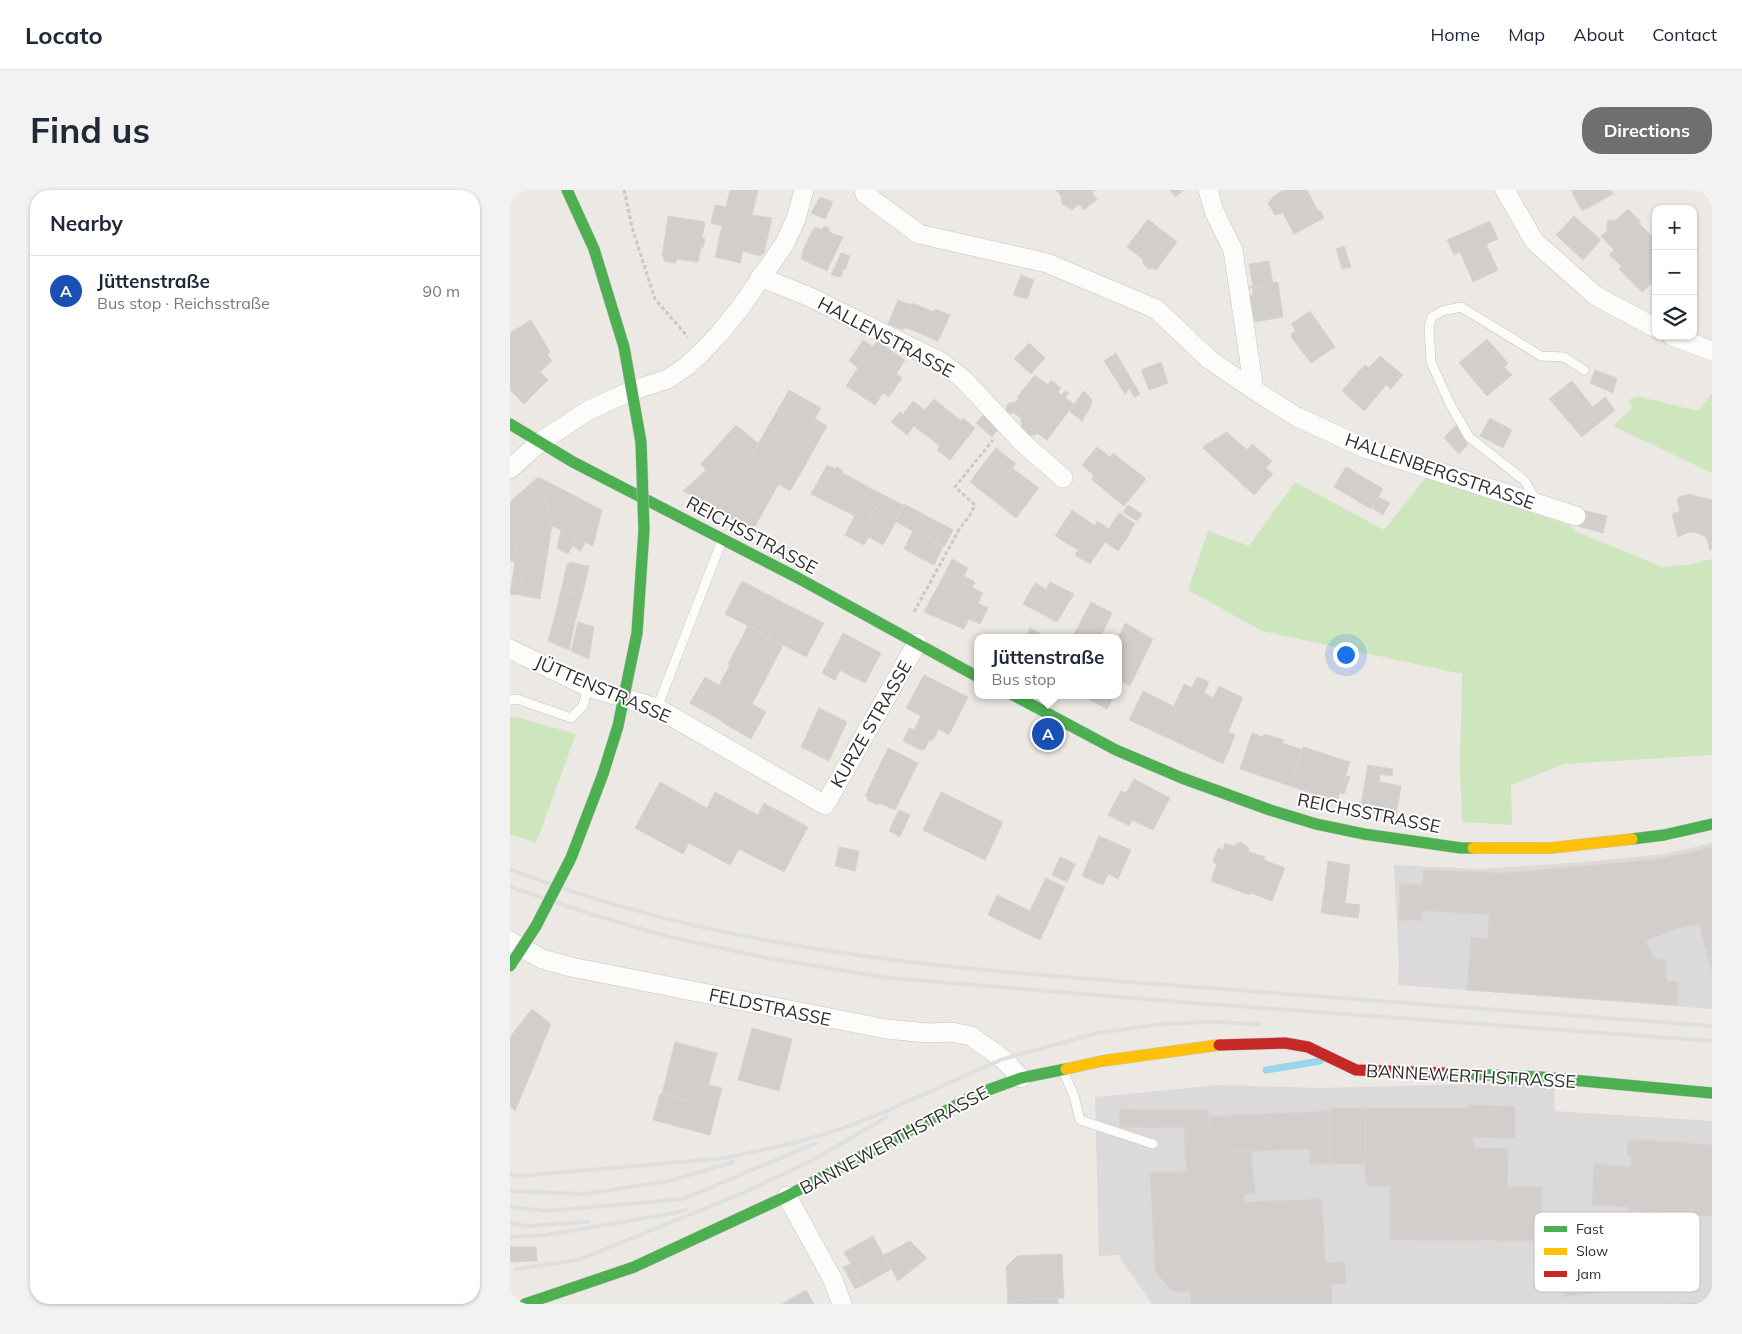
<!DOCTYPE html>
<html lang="en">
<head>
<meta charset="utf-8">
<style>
	:root { --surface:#fff; --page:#f2f2f3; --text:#1f2937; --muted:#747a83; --line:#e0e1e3; --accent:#706f6e }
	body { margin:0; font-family:Mulish,sans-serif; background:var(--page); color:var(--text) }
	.controls { position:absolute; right:15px; top:15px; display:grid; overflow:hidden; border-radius:10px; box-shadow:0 1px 4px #0004 }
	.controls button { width:45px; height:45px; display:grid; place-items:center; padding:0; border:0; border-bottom:1px solid var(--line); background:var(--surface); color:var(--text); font:25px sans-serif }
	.you { position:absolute; left:835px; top:464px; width:18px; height:18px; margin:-12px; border:4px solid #fff; border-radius:50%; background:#1a73e8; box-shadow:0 0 0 8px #1a73e833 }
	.badge { display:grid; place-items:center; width:32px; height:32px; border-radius:50%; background:var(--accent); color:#fff; font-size:16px; font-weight:700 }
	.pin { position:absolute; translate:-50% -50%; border:2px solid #fff; box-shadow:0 1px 5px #0006 }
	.popup { position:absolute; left:464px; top:444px; width:148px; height:65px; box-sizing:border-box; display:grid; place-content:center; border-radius:10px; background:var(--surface); filter:drop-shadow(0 1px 4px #0005); font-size:16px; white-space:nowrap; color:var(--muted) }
	.popup b { font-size:19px; color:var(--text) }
	.popup::after { content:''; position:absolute; left:50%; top:100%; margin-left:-10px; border:10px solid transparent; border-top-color:var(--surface) }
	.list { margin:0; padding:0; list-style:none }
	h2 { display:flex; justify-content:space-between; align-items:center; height:65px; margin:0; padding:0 20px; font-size:21px }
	h2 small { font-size:16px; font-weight:400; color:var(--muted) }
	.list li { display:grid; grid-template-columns:32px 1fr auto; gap:15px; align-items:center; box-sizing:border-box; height:70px; padding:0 20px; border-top:1px solid var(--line) }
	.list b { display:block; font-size:19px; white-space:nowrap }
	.list p { margin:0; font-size:16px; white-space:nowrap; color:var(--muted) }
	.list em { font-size:16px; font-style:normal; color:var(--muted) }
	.icon { flex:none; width:28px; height:28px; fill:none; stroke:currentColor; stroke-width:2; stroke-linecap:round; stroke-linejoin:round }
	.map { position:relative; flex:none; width:1202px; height:1114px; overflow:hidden; border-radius:20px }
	header { display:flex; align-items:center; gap:30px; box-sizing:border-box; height:70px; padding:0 25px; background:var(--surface); border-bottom:1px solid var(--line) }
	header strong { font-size:24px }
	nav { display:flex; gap:28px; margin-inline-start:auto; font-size:18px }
	.intro { display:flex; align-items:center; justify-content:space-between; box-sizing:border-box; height:120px; padding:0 30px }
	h1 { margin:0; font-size:35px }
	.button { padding:12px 22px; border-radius:20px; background:var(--accent); color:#fff; font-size:18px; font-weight:700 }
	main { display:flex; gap:30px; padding:0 30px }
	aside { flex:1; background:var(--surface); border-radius:20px; box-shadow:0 1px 4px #0004 }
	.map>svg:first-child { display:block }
</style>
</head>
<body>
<header>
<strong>Locato</strong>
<nav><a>Home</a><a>Map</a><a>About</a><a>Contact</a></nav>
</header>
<div class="intro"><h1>Find us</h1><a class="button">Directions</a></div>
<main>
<aside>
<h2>Nearby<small></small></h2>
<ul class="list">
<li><span class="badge" style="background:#1a4fb4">A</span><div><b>Jüttenstraße</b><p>Bus stop · Reichsstraße</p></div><em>90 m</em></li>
</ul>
</aside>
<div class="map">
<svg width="1202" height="1114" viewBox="0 0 1202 1114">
	<rect width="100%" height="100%" fill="#ece8e4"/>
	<path fill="#dcd9db" d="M 1202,653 L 1202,819 L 888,795 L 889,773 L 884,675 L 970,679 L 1075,672 L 1156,664 Z
		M 1044,892 L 1045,921 L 1202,931 L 1202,1114 L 642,1114 L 608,1065 L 589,1066 L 585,907 L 709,895 L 809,898 Z"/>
	<path fill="#cee6be" d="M 1202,203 L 1202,283 L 1103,236 L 1123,217 L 1118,211 L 1126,206 L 1188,221 Z
		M 916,287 L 1059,335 L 1065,341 L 1152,377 L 1182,374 L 1202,369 L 1202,565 L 1055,574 L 1001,595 L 1002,635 L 952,632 L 950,575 L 952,484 L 752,441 L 678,400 L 698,341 L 739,356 L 785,292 L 874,340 Z
		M 0,527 L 10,528 L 66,544 L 26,653 L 0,644 Z"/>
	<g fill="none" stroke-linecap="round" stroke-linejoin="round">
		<path stroke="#99d6ec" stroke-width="7" d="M 756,880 L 810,871"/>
	</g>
	<path fill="#d1cecb" stroke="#d7d4d0" d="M 220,0 L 248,0 L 242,25 L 262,28 L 254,63 L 249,66 L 233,61 L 230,73 L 205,67 L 212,36 L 201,33 L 205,15 L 216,17 Z
		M 546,0 L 586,0 L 582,3 L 587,9 L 574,20 L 569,14 L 562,20 L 552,14 L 551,6 Z
		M 660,0 L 674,0 L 665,7 Z
		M 797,0 L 808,21 L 810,20 L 814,28 L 784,44 L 773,23 L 765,25 L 758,13 L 764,6 L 773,0 Z
		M 1061,0 L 1101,0 L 1103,4 L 1072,21 Z
		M 310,7 L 323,12 L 315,29 L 301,23 Z
		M 1118,19 L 1131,32 L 1129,33 L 1146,51 L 1146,83 L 1143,86 L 1146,89 L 1132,102 L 1109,79 L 1112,76 L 1099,65 L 1104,60 L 1091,46 L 1097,41 L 1097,33 L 1099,30 L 1105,31 Z
		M 158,26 L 195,32 L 192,48 L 195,48 L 193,58 L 191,57 L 188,72 L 167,69 L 166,73 L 154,71 L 154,67 L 152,66 Z
		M 1064,26 L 1091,50 L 1073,70 L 1046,45 Z
		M 638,29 L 667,52 L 646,80 L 644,78 L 639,79 L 633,74 L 633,69 L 617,57 Z
		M 980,31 L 988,49 L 976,54 L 988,80 L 963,92 L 950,62 L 944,65 L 937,50 Z
		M 314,36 L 320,39 L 319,42 L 333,47 L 317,81 L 291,69 L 293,64 L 292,63 L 302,41 L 303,41 L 305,37 L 312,40 Z
		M 834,56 L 841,77 L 832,79 L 826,59 Z
		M 331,63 L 340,66 L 335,80 L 333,79 L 331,87 L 321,85 Z
		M 759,71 L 763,94 L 739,98 L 743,96 L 739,74 Z
		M 511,85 L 524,90 L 517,109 L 503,105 Z
		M 768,92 L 773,127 L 745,132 L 739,106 L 743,105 L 742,97 Z
		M 388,110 L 401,115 L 392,136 L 394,137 L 393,140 L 378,134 Z
		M 402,113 L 424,122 L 425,119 L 440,125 L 428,151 L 392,136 Z
		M 800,121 L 825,157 L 801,173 L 781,147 L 782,146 L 781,144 L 786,141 L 781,134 Z
		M 21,130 L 40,162 L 37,165 L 42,171 L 30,182 L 38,190 L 14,214 L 0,200 L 0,143 Z
		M 977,149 L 998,173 L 994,177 L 1002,185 L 977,206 L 949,173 Z
		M 353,150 L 363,157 L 367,151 L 395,170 L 386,184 L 392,188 L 379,207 L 373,203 L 365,215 L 336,196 L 348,178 L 339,171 Z
		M 519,153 L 535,168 L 521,184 L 504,169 Z
		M 606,163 L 630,204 L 624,207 L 620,199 L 623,193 L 615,204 L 594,171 Z
		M 870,166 L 893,185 L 881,199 L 876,195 L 854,221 L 832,201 L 849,181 L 855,175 L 859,178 Z
		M 651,172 L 658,193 L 639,200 L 631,180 Z
		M 1085,180 L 1107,188 L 1103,203 L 1080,193 Z
		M 525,185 L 538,195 L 541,190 L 551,198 L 548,202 L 552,205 L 555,201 L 559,203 L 555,208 L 564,214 L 537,250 L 527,243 L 525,245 L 519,246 L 511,239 L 512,232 L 510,230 L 512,229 L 504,223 L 500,224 L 496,221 L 497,215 L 501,212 L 504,213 L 509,208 L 507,207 Z
		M 1062,191 L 1083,217 L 1095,207 L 1105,220 L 1072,247 L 1039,209 Z
		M 279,200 L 311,218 L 243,340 L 209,322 Z
		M 574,201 L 582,210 L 580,218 L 572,231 L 559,221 Z
		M 424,209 L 451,231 L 453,228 L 465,238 L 440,270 L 427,260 L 430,256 L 404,236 L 397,245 L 381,232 L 390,222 L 393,224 L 403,211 L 415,220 Z
		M 474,224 L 489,238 L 482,247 L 466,233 Z
		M 980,228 L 1002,240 L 993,258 L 970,246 Z
		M 305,229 L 317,236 L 290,284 L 278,277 Z
		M 226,235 L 249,254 L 210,320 L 173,301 L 196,280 L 191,274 Z
		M 946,235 L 958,255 L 949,264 L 934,248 Z
		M 717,242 L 737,260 L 742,254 L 762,271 L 756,278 L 763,284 L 744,305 L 693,258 L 695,255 Z
		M 587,257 L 600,267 L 603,263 L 636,289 L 614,316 L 581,289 L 584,286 L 572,275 Z
		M 486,258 L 506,274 L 491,292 L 471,277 Z
		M 317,275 L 325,279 L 326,277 L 333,280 L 331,282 L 360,298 L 345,326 L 301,304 Z
		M 278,277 L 290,284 L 280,301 L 269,294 Z
		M 471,277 L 491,292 L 502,278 L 529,298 L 506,328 L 460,292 Z
		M 836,277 L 873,299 L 861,319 L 824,297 Z
		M 28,287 L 30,288 L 39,322 L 30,330 L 29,328 L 4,349 L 0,344 L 0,312 Z
		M 30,288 L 67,307 L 51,340 L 42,336 Z
		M 360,298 L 393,315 L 386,329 L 353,310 Z
		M 1179,304 L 1202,310 L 1202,359 L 1199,360 L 1199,355 L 1196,347 L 1188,343 L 1179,342 L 1168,347 L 1162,324 L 1170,321 L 1167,308 Z
		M 67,307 L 92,320 L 83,356 L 75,352 L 71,361 L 62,356 L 66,348 L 51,340 Z
		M 868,307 L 880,313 L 873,325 L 862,318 Z
		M 353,310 L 366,316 L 356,336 L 343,329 Z
		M 394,314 L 434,335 L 425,352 L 386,332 Z
		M 618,315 L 632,324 L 627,331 L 613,322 Z
		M 366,318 L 387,330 L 373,355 L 359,347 L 354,355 L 335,345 L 343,329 L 356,336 Z
		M 562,320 L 585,336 L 587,331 L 599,339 L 603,332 L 620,344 L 608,361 L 595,352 L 580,374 L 565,365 L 568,360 L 545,346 Z
		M 1072,320 L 1097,326 L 1093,343 L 1068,336 Z
		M 39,322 L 42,336 L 30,409 L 9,405 L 13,380 L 4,379 L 8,351 L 5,348 L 29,328 L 30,330 Z
		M 609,323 L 625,334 L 619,343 L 603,332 Z
		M 434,335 L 443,340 L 434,357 L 425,352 Z
		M 51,340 L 66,348 L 58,364 L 47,358 Z
		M 403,341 L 433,357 L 424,375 L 394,359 Z
		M 0,344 L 8,351 L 5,371 L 0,371 Z
		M 442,369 L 458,378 L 454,386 L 465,392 L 463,397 L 435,383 Z
		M 60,372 L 79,376 L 72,406 L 51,401 L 57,375 Z
		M 4,379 L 13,380 L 9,405 L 0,404 Z
		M 435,383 L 473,403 L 468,413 L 478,418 L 470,434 L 459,429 L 454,439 L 414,422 Z
		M 232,391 L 274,413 L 258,446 L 215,424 Z
		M 540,392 L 564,404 L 547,432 L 513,414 L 525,393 L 536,399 Z
		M 51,401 L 72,406 L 65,431 L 45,426 Z
		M 581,412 L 602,423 L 590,448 L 562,448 Z
		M 274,413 L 314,433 L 296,467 L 258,447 Z
		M 45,426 L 65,431 L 59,460 L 38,451 Z
		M 68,432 L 84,437 L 79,469 L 61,461 Z
		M 615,433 L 643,449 L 620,496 L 608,489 L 608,449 Z
		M 238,436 L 258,446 L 239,485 L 218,474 Z
		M 520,438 L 538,448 L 515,448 Z
		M 333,443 L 371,463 L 355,493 L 317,474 Z
		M 258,447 L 273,455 L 254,492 L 239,484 Z
		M 317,474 L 330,480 L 325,490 L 312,483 Z
		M 220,475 L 239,485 L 227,506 L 209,495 Z
		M 239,484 L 254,492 L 242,514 L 256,522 L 241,549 L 212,532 Z
		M 414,485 L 458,507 L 439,545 L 429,539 L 422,551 L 419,550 L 415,559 L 411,560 L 393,551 L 399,538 L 404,540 L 411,526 L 396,518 Z
		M 195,487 L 227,506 L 212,531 L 180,513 Z
		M 687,487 L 699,492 L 694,503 L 703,508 L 709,496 L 733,508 L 718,542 L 725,545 L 713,574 L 654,546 L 667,518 L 664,516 L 674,494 L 682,498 Z
		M 633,501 L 667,518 L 654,546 L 619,530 Z
		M 570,505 L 605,505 L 597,519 Z
		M 309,518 L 337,532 L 319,571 L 291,557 Z
		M 742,543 L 753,547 L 754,544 L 774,550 L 772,553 L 793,560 L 780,596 L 730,579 Z
		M 793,557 L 840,572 L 827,612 L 780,596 Z
		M 378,558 L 408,573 L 385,620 L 369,613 L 368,615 L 357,610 L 358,607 L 355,606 Z
		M 858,575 L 883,579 L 882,586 L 870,584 L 869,592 L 891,596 L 886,625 L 850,620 Z
		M 835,585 L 840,587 L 834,604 L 830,603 Z
		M 624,589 L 660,608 L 643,640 L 622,630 L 619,636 L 598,625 L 611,601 L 616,603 Z
		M 150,592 L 197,618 L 205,602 L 248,625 L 254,613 L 298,637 L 274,682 L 229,659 L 220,675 L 179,653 L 173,664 L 125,638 Z
		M 431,602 L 493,632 L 475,670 L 413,640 Z
		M 389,620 L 400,625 L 390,647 L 379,641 Z
		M 589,646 L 621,660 L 608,689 L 598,684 L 593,695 L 572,686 Z
		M 730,652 L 738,657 L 739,662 L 755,667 L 754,670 L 775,678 L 762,711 L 741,703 L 740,705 L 701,691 L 707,674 L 703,672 L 708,658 L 713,660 L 715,653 L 723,656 Z
		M 329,657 L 349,661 L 345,681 L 325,676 Z
		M 1202,657 L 1202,783 L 1189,734 L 1165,739 L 1136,751 L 1144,769 L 1155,769 L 1157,791 L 1168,792 L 1167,815 L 957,800 L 961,747 L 978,749 L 979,724 L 912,721 L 912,731 L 889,730 L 890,694 L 913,695 L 913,680 L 997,683 L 1150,669 Z
		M 550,667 L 565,674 L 557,692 L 542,685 Z
		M 818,671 L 840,675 L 835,713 L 813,710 Z
		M 536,688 L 555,697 L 530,750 L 478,725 L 487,705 L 520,721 Z
		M 813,710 L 850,715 L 848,728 L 811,723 Z
		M 22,819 L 41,834 L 5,921 L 0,916 L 0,847 Z
		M 242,838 L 282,849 L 269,901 L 228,890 Z
		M 165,852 L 207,863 L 193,915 L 152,904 Z
		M 199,895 L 212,898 L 200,945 L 143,930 L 150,904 L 193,915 Z
		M 957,915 L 1005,916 L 1005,948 L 962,947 L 964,958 L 998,958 L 997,997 L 1032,997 L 1031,1051 L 880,1050 L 880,996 L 858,996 L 855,991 L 855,918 L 957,918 Z
		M 820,918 L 855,918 L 856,974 L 820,974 Z
		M 610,919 L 698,920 L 700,934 L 674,935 L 674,937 L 642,938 L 609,937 Z
		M 820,921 L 820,974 L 800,975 L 800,959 L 715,962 L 701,958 L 700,926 Z
		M 700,934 L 701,958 L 715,962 L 741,961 L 745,1003 L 735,1004 L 734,986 L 723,982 L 676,981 L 674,935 Z
		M 1122,949 L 1202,955 L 1202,1026 L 1118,1020 L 1118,1017 L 1082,1015 L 1084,974 L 1121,977 L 1121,965 L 1117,965 L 1118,950 L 1122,951 Z
		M 676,981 L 723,982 L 734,986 L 735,1012 L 812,1009 L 815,1073 L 835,1072 L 836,1094 L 821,1094 L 822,1114 L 681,1114 L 680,1101 L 668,1102 L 660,1099 L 647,1084 L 645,1078 L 640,983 Z
		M 363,1046 L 381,1079 L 353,1095 L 334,1062 Z
		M 400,1051 L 417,1068 L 388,1091 L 374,1065 Z
		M 0,1057 L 26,1057 L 27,1071 L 0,1072 Z
		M 552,1064 L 554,1108 L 503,1110 L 503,1114 L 498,1114 L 496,1077 L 507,1066 Z
		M 1122,1073 L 1125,1098 L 1053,1107 L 1050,1082 Z
		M 340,1074 L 353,1095 L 345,1099 L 333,1077 Z
		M 296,1100 L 304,1114 L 272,1114 Z
		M 548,1108 L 548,1114 L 503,1114 L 503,1110 Z
		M 1199,1112 L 1200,1114 L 1150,1114 Z"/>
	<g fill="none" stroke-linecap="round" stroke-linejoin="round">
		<g stroke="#c5c4c5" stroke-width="10">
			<path id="lane" d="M 1026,311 L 1015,291 L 959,247 L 939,212 L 921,172 L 919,136 L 922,127 L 932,121 L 951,117 L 1031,166 L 1054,167 L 1074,180
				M 0,510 L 7,509 L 61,528 L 73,516 L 78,497
				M 147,518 L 211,353
				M 554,883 L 564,906 L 570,930 L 643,954"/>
		</g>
		<g stroke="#c5c4c5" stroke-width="20">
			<path id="street" d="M 354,0 L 355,4 L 409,44 L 537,73 L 646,119 L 700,170 L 744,200 L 787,227 L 857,259 L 1066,326
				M 698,0 L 704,21 L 723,60 L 744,200
				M 995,0 L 1024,51 L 1086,106 L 1146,138
				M 250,87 L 300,107 L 431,172 L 453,189 L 513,253 L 553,288
				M 1162,146 L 1202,161
				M 0,279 L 30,252 L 79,220 L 121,201 L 158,189 L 177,176 L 191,163 L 209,144 L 231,117 L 275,53 L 286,29 L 294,0
				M 0,459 L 78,497 L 147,518 L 315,615 L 407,453
				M 0,751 L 32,769 L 61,777 L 376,839 L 418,843 L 442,842 L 461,846 L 493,869 L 511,888
				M 277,1006 L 322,1088 L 332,1114"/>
		</g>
		<g stroke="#c5c4c5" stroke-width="12">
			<path id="fast" d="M 57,0 L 84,59 L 114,157
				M 0,234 L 63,272 L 288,388 L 468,487
				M 503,505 L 606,560 L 672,588 L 760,620 L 806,634 L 854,644 L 951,658 L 963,658
				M 1122,649 L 1154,645 L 1202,634
				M 935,883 L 1030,887 L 1202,903
				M 15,1114 L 124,1077 L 277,1006 L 467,904 L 511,888 L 556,879"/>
		</g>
		<g stroke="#c5c4c5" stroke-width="12">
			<path id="slow" d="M 963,658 L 1040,658 L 1122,649
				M 556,879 L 592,871 L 709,855"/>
		</g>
		<g stroke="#c5c4c5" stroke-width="12">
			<path id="jam" d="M 1200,0 L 1202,2
				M 709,855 L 775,853 L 798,857 L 846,880 L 935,883"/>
		</g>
		<path stroke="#c9c9c8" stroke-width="3" stroke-dasharray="4 2.5" stroke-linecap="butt" d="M 114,0 L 123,41 L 145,109 L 178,147
			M 404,422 L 450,338 L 460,325 L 465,315 L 445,297 L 483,250"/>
		<use href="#lane" stroke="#fcfcfb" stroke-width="9"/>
		<use href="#street" stroke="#fcfcfb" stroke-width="19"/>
		<use href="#fast" stroke="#4caf50" stroke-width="11"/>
		<use href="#slow" stroke="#ffc107" stroke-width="11"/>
		<use href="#jam" stroke="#c62828" stroke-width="11"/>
		<path stroke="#dfdfe1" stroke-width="4" d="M 0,679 C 213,763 445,779 672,796 C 848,809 1025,822 1202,836
			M 0,697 L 84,725 L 160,747 L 257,768 L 379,788 L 684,813 L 1202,851
			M 0,984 L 10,986 L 216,968 L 288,952 L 330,939 L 365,926 L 493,869 L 588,843 L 652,834 L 701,832 L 750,834
			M 0,1001 L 74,1004 L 159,991 L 223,972
			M 0,1017 L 37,1021 L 173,1009 L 306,953
			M 0,1033 L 17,1036 L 79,1032
			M 0,1047 L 36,1045 L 165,1023 L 176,1020
			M 6,1079 L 68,1070 L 233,1003 L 301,971 L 377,927"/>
		<g stroke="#c5c4c5" stroke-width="12" stroke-linecap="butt">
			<path id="fast-bridge" d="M 0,776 L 26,736 L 61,668 L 93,584 L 108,536 L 127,443 L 134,340 L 131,252 L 114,157"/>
		</g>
		<use href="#fast-bridge" stroke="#4caf50" stroke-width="11"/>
	</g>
	<g text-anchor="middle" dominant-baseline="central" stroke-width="4" stroke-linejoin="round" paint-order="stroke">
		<g font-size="18" fill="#2e2e2e" stroke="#fff">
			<text transform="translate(376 147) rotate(28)">HALLENSTRASSE</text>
			<text transform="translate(930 281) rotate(19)">HALLENBERGSTRASSE</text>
			<text transform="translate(242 345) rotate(28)">REICHSSTRASSE</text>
			<text transform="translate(93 499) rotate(23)">JÜTTENSTRASSE</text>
			<text transform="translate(361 534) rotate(-60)">KURZE STRASSE</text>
			<text transform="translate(859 623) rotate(11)">REICHSSTRASSE</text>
			<text transform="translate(260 817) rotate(12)">FELDSTRASSE</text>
			<text transform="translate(961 886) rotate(3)">BANNEWERTHSTRASSE</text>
			<text transform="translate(384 950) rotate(-28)">BANNEWERTHSTRASSE</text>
		</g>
	</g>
	<rect x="1024" y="1022" width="166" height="80" rx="8" fill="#fff" stroke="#c0c0c0" stroke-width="1"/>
	<rect x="1034" y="1036" width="23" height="6" fill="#4caf50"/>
	<rect x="1034" y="1058" width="23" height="7" fill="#ffc107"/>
	<rect x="1034" y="1081" width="23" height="6" fill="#c62828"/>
	<g font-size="14" fill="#2e2e2e">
		<text x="1066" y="1044">Fast</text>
		<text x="1066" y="1066">Slow</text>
		<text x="1066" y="1089">Jam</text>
	</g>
</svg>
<div class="controls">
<button>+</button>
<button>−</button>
<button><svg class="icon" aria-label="layers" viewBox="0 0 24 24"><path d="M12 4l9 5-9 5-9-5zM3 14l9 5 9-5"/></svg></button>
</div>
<div class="you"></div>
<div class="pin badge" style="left:538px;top:544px;background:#1a4fb4">A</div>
<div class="popup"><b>Jüttenstraße</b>Bus stop</div>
</div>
</main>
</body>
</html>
